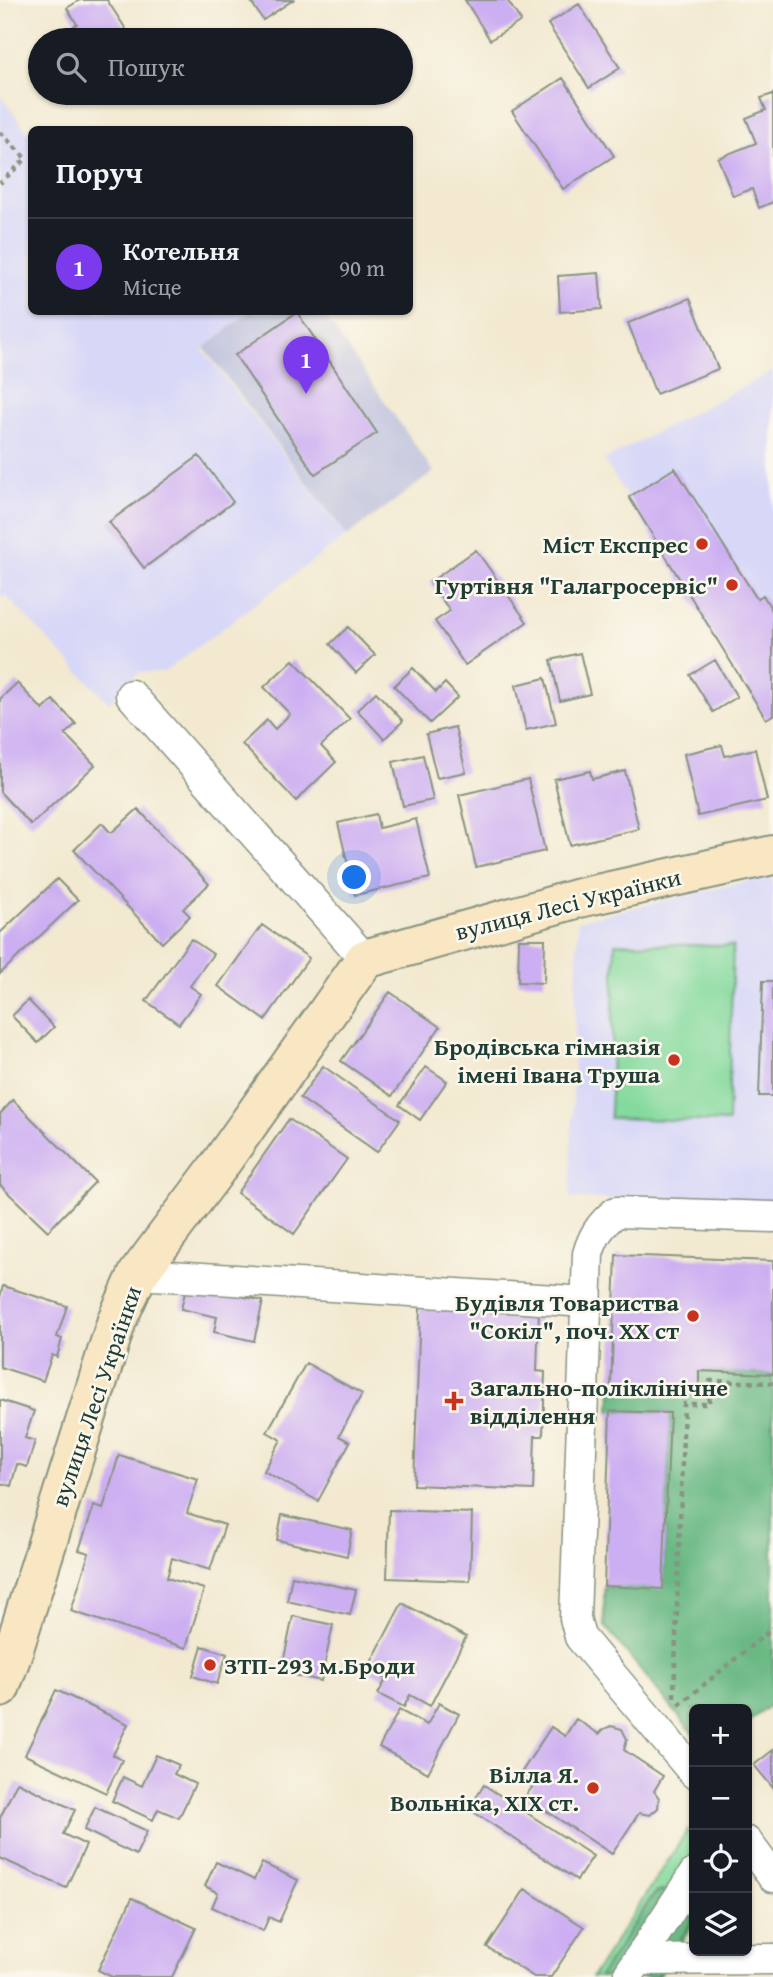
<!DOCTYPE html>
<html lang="uk">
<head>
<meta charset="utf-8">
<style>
	:root { --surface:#171b24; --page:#242831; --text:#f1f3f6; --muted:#9ea1a6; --line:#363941; --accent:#7c3aed }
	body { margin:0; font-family:"Gentium Book Plus",serif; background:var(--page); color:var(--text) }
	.controls { position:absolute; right:21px; bottom:21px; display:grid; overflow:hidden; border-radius:10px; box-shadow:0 2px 5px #0004 }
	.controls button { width:63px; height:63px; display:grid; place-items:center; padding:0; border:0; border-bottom:2px solid var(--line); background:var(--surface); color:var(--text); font:35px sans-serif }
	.you { position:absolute; left:355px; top:878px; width:24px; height:24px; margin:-18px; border:5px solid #fff; border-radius:50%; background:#1a73e8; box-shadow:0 0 0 10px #1a73e833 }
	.badge { display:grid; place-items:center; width:46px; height:46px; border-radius:50%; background:var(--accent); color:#fff; font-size:23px; font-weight:700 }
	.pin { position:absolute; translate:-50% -58px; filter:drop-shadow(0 2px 4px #0008) }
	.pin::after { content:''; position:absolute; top:37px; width:24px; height:21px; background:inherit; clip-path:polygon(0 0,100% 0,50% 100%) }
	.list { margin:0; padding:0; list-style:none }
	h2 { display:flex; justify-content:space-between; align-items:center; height:91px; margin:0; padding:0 28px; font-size:30px }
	h2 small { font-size:23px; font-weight:400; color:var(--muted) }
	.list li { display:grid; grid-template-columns:46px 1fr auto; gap:21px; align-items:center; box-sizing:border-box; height:98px; padding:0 28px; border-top:2px solid var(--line) }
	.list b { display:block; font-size:26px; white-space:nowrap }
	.list p { margin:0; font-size:23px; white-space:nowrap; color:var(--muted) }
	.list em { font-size:23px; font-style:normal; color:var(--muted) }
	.icon { flex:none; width:38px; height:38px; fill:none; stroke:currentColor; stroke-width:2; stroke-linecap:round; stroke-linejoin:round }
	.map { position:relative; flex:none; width:773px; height:1977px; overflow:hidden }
	.search { position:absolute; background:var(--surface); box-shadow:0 2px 5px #0004; left:28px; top:28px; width:385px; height:77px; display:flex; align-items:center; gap:18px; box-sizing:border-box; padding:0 24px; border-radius:38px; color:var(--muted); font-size:26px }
	.panel { position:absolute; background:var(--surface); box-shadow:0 2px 5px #0004; left:28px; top:126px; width:385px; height:189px; border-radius:10px }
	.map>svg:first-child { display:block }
</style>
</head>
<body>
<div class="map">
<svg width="773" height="1977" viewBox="0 0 773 1977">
	<rect width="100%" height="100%" fill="#fbf7ec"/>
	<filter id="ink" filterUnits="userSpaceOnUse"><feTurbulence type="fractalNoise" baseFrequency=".0143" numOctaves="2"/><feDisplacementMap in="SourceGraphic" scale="14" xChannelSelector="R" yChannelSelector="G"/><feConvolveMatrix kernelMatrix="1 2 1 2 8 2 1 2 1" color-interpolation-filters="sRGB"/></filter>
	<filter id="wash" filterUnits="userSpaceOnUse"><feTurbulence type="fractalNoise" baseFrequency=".00686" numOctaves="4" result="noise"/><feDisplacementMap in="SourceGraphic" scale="28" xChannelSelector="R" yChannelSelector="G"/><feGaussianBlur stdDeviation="1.57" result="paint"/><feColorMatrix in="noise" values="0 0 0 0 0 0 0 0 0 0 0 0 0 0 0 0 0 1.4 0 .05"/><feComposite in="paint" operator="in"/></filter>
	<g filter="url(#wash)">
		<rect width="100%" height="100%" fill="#f2e9d0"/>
		<path fill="#d7d7f8" d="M 0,94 L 31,137 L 32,312 L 248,312 L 202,349 L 346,536 L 164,672 L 139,672 L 109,703 L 5,595 L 0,599 Z
			M 773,371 L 773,715 L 766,719 L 604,460 Z
			M 773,875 L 773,1206 L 570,1198 L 578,921 Z"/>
		<path fill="#bfc2dd" d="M 249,312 L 322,312 L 434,472 L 347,536 L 204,348 Z"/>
		<path fill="#83d99c" stroke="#518b68" stroke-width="2" d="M 615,943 L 733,946 L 728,1122 L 610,1118 Z
			M 688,1830 L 694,1838 L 694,1923 L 659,1977 L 592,1977 Z"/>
		<path fill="#6ab984" stroke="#447b5c" stroke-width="2" d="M 699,1371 L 773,1374 L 773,1703 L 747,1723 L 747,1709 L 694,1709 L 694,1735 L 604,1625 L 604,1586 L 663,1588 L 670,1413 L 610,1411 L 611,1387 L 698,1391 Z
			M 663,1891 L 669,1897 L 621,1977 L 599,1977 L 651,1898 L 657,1892 Z
			M 689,1905 L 694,1910 L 692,1921 L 656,1977 L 634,1977 Z"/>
		<g id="blocks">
			<path fill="#ccaef2" d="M 80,0 L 107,0 L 133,40 L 58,40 L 56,37 L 77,24 L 67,8 Z
				M 250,0 L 293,0 L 263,20 Z
				M 465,0 L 507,0 L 521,21 L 490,40 Z
				M 579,4 L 620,68 L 589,88 L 548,24 Z
				M 563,78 L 614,156 L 563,189 L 512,111 Z
				M 773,94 L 773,202 L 759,208 L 752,189 L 733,196 L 718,158 L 756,143 L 746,118 L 766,110 L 761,98 Z
				M 599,273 L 602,309 L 560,312 L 558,276 Z
				M 690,298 L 718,369 L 656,394 L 628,323 Z
				M 297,312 L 377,433 L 315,474 L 235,355 Z
				M 199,456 L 233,502 L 144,568 L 109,522 Z
				M 675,468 L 757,599 L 763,595 L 773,612 L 773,715 L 766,719 L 629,497 Z
				M 476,550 L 527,622 L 465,665 L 435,621 L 450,611 L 430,582 Z
				M 348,627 L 375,655 L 356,673 L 330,644 Z
				M 580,653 L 590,694 L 560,701 L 551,660 Z
				M 293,660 L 350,719 L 321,746 L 336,762 L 296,801 L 242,744 L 267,720 L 275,729 L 290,714 L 264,687 Z
				M 715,660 L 737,697 L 713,712 L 690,675 Z
				M 413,668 L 436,692 L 445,683 L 458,697 L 430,723 L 394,686 Z
				M 545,678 L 556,723 L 526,730 L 516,685 Z
				M 17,683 L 43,710 L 53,700 L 76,724 L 65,734 L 95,765 L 31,825 L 0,792 L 0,699 Z
				M 376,692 L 403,721 L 384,739 L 357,710 Z
				M 455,727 L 466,772 L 437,778 L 426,734 Z
				M 722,745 L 725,756 L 755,749 L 767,800 L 698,816 L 684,754 Z
				M 423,755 L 433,800 L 403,806 L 393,762 Z
				M 590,771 L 592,779 L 625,771 L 639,829 L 570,845 L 554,779 Z
				M 528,779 L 545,851 L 476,867 L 459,795 Z
				M 138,809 L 209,884 L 183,909 L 190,916 L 162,943 L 74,850 L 102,823 L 111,833 Z
				M 376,814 L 379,828 L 416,819 L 430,878 L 355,895 L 338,823 Z
				M 57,879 L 78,900 L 0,974 L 0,933 Z
				M 262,925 L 309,958 L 265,1020 L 218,986 Z
				M 191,939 L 213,954 L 190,986 L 201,994 L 179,1024 L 146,1001 Z
				M 519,939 L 545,939 L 544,983 L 518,982 Z
				M 763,981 L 773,981 L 773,1096 L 759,1096 Z
				M 390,992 L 440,1027 L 392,1096 L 341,1061 Z
				M 28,1000 L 54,1027 L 38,1043 L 12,1016 Z
				M 323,1066 L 400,1120 L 377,1152 L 300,1098 Z
				M 426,1067 L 447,1081 L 420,1120 L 399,1105 Z
				M 13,1100 L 95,1182 L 48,1231 L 0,1185 L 0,1114 Z
				M 289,1119 L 347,1159 L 294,1234 L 237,1193 Z
				M 616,1255 L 773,1261 L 773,1374 L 699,1371 L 699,1391 L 611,1387 Z
				M 187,1284 L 263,1301 L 254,1341 L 214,1332 L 217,1317 L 181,1309 Z
				M 3,1286 L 67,1306 L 57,1337 L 62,1339 L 57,1357 L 52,1355 L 43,1381 L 0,1367 L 0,1297 Z
				M 420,1306 L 539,1311 L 537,1371 L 545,1372 L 543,1436 L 535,1436 L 533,1490 L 414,1485 Z
				M 306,1363 L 362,1394 L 339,1436 L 350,1442 L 318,1501 L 264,1471 L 281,1440 L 267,1432 Z
				M 0,1400 L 34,1411 L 25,1438 L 35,1441 L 27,1467 L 17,1464 L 11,1486 L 0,1483 Z
				M 610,1411 L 670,1413 L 663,1589 L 604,1586 Z
				M 119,1455 L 198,1479 L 187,1513 L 225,1525 L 210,1570 L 172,1558 L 167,1578 L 204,1589 L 186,1648 L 71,1611 L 89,1553 L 79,1550 L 94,1506 L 103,1509 Z
				M 389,1510 L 472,1513 L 470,1581 L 387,1578 Z
				M 282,1515 L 352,1530 L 347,1556 L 277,1540 Z
				M 292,1576 L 356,1590 L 350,1615 L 287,1601 Z
				M 402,1603 L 466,1637 L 430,1706 L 410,1695 L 404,1707 L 378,1694 L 386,1679 L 367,1670 Z
				M 293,1616 L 333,1625 L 321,1681 L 281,1672 Z
				M 202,1646 L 227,1654 L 217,1684 L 193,1676 Z
				M 56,1690 L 128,1724 L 113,1755 L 122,1760 L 106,1793 L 25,1755 Z
				M 439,1703 L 459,1714 L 428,1773 L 379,1747 L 399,1710 L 427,1725 Z
				M 576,1719 L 599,1734 L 604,1729 L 611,1726 L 622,1729 L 627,1739 L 624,1750 L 663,1776 L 654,1791 L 659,1798 L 658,1808 L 650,1815 L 639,1813 L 612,1854 L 525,1797 L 533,1786 L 519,1776 L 551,1727 L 565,1736 Z
				M 773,1750 L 773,1788 L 754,1765 Z
				M 156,1755 L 179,1765 L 174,1774 L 195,1784 L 179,1818 L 158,1809 L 153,1820 L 112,1801 L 123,1777 L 142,1786 Z
				M 17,1782 L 75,1810 L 63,1834 L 86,1845 L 66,1888 L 0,1858 L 0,1818 Z
				M 484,1785 L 593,1856 L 577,1880 L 469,1809 Z
				M 95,1807 L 147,1831 L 136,1855 L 84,1830 Z
				M 216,1862 L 254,1880 L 262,1863 L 298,1880 L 279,1922 L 269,1917 L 263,1931 L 212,1907 L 218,1893 L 205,1886 Z
				M 525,1889 L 584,1927 L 551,1977 L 534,1977 L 487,1947 Z
				M 132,1898 L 196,1928 L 172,1977 L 112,1977 L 98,1970 Z"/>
		</g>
	</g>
	<g filter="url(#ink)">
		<use href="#blocks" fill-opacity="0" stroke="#889382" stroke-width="2"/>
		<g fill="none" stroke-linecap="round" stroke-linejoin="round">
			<g stroke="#889382" stroke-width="33">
				<path id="street" d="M 131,695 L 365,959
					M 138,1274 L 587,1302
					M 694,1773 L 580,1637 L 575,1618 L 588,1254 C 593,1236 601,1224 616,1212 L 773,1217
					M 747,1842 L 773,1877
					M 638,1960 L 773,1959
					M 629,1974 L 694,1874"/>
			</g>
			<g stroke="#889382" stroke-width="42">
				<path id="secondary" d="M 0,1688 L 12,1655 L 117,1320 L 138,1274 L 213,1174 L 365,959 L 579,898 L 773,855"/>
			</g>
			<path stroke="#889382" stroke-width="4.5" stroke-dasharray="5 5" stroke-linecap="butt" d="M 0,132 L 26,159 L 0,183
				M 674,1697 L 684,1404 L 709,1404 L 710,1381 L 773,1383
				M 679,1705 L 773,1628"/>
			<use href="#street" stroke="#fff" stroke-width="30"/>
			<use href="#secondary" stroke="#f9e7c3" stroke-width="38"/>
		</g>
	</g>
	<g fill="#c8321e" stroke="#fbf7ec" stroke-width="2.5">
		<circle cx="702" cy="544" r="7"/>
		<circle cx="732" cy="585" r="7"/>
		<circle cx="674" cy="1060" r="7"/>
		<circle cx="693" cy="1316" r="7"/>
		<path d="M450.5 1390.5h7v7h7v7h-7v7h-7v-7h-7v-7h7z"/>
		<circle cx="210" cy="1665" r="7"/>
		<circle cx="593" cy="1788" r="7"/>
	</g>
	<g text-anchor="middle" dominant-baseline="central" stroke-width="5" stroke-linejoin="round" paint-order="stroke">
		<g font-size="24" font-weight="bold" fill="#1f3d34" stroke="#fbf7ec" text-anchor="end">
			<text x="688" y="544">Міст Експрес</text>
			<text x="718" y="585">Гуртівня "Галагросервіс"</text>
			<text x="660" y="1046">Бродівська гімназія<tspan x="660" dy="28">імені Івана Труша</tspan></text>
			<text x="679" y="1302">Будівля Товариства<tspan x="679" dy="28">"Сокіл", поч. ХХ ст</tspan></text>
			<text x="470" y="1387" text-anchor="start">Загально-поліклінічне<tspan x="470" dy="28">відділення</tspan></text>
			<text x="224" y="1665" text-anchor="start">ЗТП-293 м.Броди</text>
			<text x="579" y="1774">Вілла Я.<tspan x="579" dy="28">Вольніка, XIX ст.</tspan></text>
		</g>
		<g font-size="24" fill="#1f3d34" stroke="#fbf7ec">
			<text transform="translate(568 904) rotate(-14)">вулиця Лесі Українки</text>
			<text transform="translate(96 1396) rotate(-71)">вулиця Лесі Українки</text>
		</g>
	</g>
</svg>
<div class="controls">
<button>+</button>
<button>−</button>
<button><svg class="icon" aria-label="locate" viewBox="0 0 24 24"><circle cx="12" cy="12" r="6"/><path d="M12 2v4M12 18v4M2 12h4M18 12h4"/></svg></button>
<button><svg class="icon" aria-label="layers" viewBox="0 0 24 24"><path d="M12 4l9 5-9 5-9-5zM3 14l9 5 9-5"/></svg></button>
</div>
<div class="you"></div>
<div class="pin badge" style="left:306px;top:394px">1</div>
<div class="search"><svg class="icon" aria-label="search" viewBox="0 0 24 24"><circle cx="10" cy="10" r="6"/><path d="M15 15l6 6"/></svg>Пошук</div>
<section class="panel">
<h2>Поруч<small></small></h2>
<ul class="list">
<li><span class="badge">1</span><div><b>Котельня</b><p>Місце</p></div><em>90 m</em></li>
</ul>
</section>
</div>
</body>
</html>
